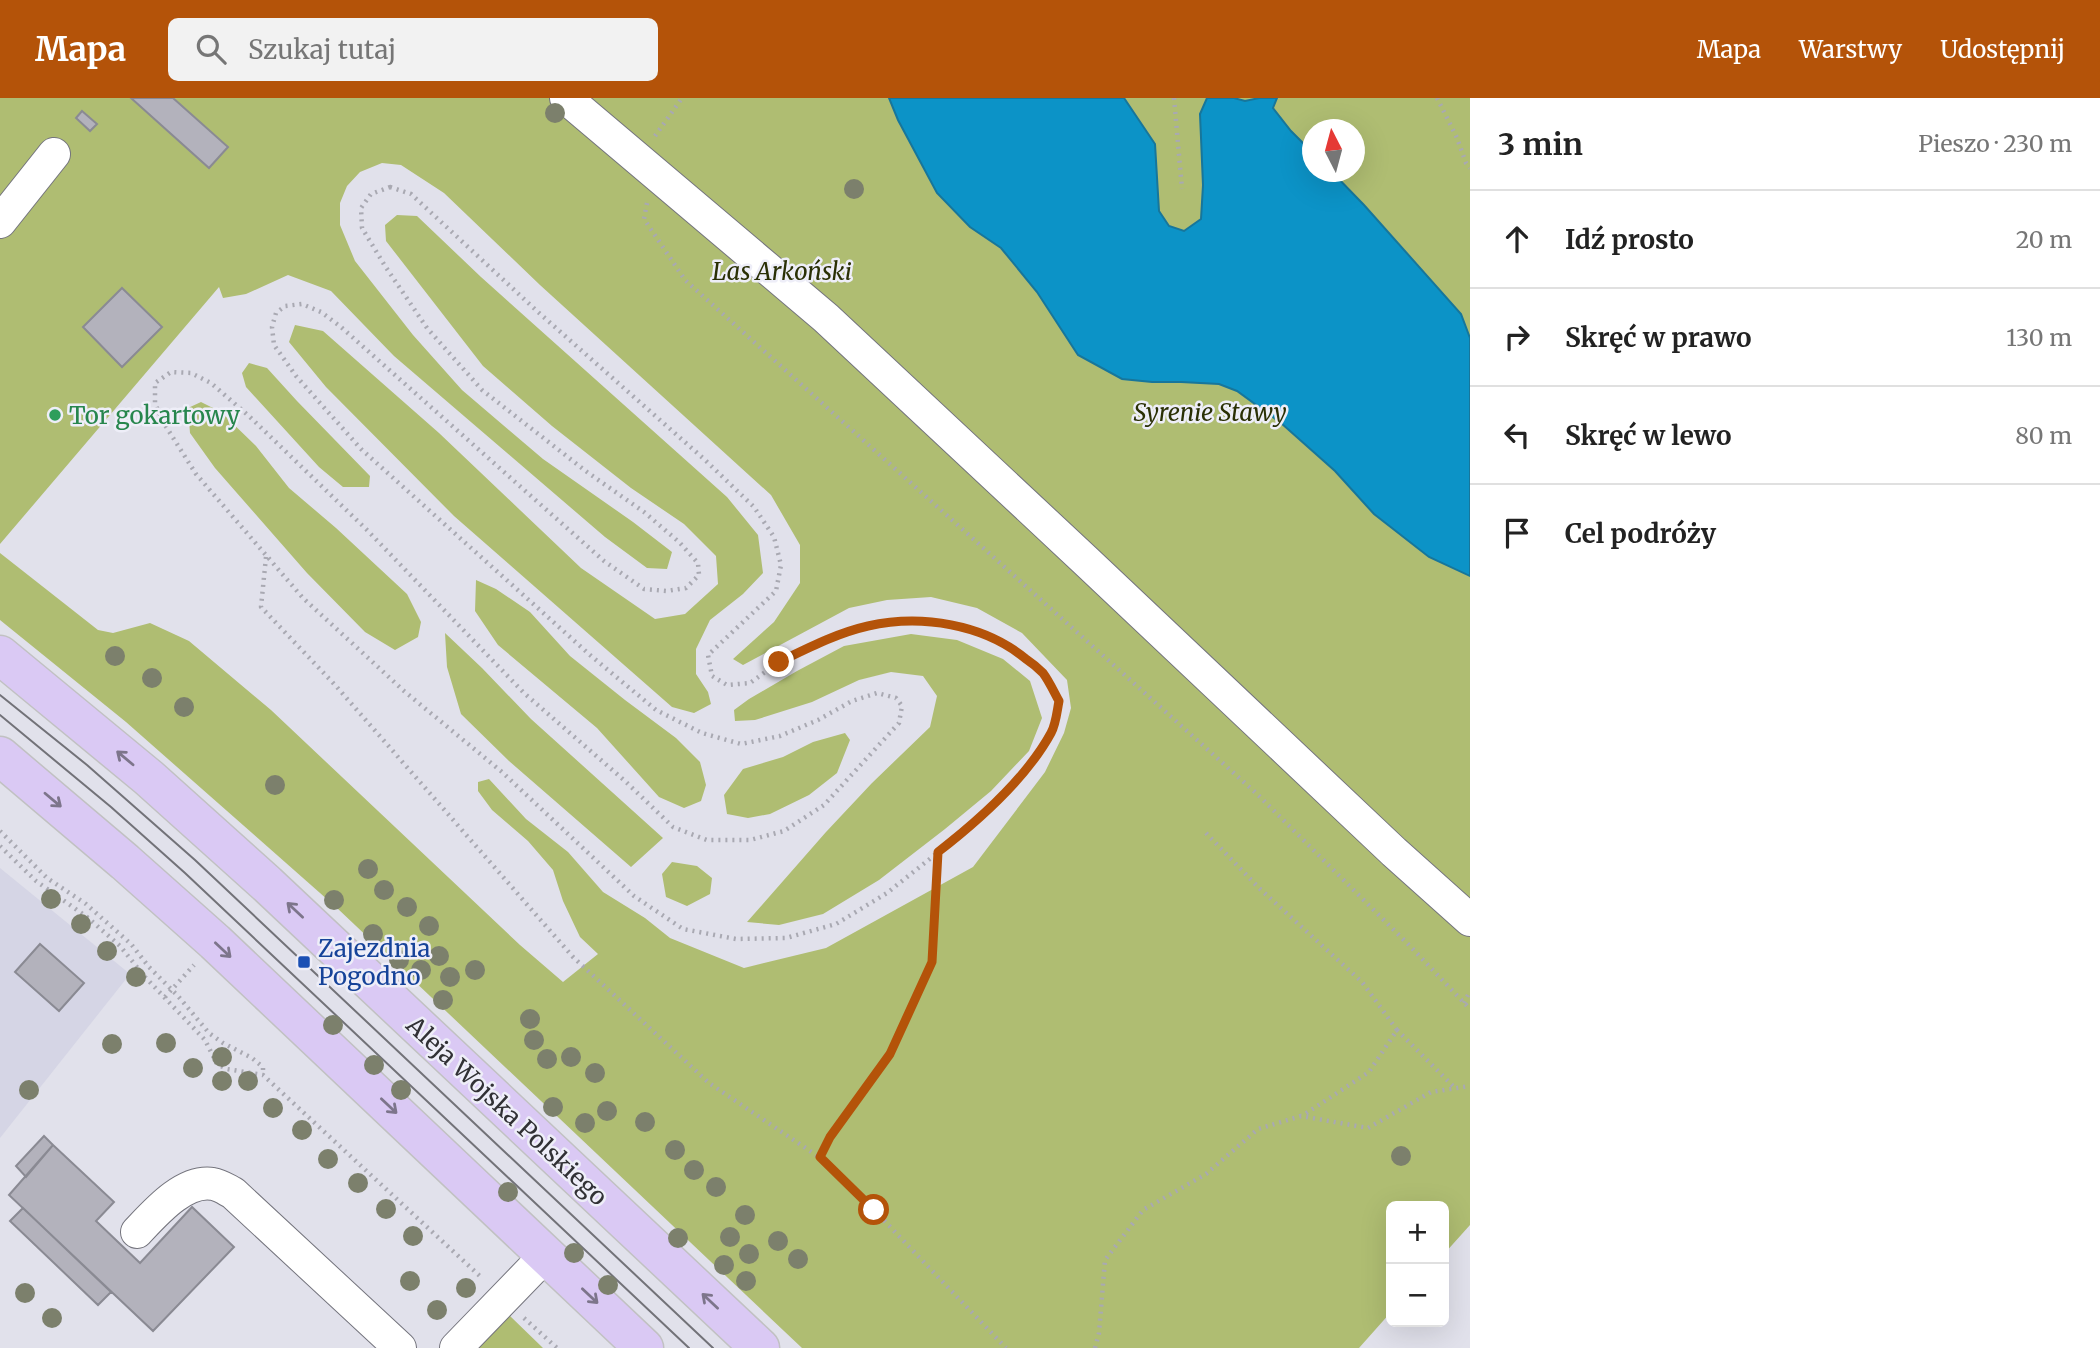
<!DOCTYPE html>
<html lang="pl">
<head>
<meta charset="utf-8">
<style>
	:root { --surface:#fff; --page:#f2f2f2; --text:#222; --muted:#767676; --line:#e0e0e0; --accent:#b45309 }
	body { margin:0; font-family:Merriweather,serif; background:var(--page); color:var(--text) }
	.controls { position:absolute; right:21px; bottom:21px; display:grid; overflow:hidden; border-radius:10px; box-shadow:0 7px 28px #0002 }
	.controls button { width:63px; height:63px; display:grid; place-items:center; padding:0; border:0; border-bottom:2px solid var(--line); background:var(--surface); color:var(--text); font:35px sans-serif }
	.compass { position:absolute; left:1302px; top:21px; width:63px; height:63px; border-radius:50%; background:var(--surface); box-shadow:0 7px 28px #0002; rotate:354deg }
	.stop { position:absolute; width:21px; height:21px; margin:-16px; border:5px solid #b45309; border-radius:50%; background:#fff }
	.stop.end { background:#b45309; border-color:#fff; box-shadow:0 2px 7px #0008 }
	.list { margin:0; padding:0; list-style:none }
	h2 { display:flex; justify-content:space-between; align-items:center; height:91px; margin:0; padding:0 28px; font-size:30px }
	h2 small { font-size:23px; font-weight:400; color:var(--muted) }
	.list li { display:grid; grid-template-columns:46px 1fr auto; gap:21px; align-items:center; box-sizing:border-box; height:98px; padding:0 28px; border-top:2px solid var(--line) }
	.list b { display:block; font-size:26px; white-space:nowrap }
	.list em { font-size:23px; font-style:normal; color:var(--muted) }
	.icon { flex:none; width:38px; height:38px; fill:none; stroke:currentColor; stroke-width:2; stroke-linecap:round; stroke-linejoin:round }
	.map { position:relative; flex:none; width:1470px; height:1250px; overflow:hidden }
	header { display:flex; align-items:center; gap:42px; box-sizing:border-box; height:98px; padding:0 35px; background:var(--accent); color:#fff }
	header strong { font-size:33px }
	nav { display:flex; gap:38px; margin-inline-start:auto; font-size:24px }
	.search { width:490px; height:63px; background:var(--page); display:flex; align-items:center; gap:18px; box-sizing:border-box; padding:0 24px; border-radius:10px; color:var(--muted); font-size:26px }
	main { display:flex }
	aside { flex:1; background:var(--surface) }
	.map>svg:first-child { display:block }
</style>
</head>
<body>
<header>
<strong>Mapa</strong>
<div class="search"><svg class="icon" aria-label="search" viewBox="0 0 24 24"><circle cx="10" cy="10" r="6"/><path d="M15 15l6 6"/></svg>Szukaj tutaj</div>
<nav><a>Mapa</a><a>Warstwy</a><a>Udostępnij</a></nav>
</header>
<main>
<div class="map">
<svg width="1470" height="1250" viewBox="0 0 1470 1250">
	<rect width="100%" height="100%" fill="#e1e1eb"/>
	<path fill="#d5d5e5" d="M 0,770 L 130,876 L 0,1040 Z"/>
	<path fill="#afbd72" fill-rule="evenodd" d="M 0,0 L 1470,0 L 1470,1127 L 1444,1156 L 1444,1108 L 1391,1108 L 1391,1214 L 1359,1250 L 802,1250 L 337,810 L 126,624 L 0,522 L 0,455 L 98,532 L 113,535 L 150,525 L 189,543 L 271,612 L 520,847 L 563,884 L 598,856 L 580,839 L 563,803 L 553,772 L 528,743 L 492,712 L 478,693 L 478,684 L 489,681 L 526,721 L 568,754 L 603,794 L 645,820 L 670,840 L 744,870 L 826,850 L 973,769 L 1045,674 L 1064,635 L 1071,610 L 1067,582 L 1022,535 L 977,510 L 931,499 L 887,502 L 849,510 L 743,567 L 733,561 L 774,524 L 800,485 L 800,447 L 771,397 L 540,187 L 444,95 L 401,67 L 382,65 L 360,74 L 347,88 L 340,105 L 340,127 L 355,163 L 413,237 L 462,292 L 543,361 L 633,424 L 672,454 L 667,471 L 647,470 L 605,439 L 394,258 L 331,193 L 288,177 L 246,196 L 223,200 L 219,189 L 0,446 ZM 1312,32 L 1354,32 L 1354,74 L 1312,74 Z
		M 397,117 L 417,118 L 481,179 L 727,399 L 758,437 L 763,475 L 743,496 L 710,522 L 696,551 L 696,576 L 708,594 L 711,606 L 694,615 L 672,609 L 454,418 L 326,289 L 289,244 L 295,227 L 323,233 L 439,335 L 581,470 L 655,521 L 685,516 L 718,486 L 716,458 L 684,426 L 631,390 L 552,328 L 483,268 L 386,143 L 385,127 Z
		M 249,265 L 267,270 L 297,303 L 370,378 L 369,389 L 343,389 L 319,369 L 246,289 L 242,275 Z
		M 201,304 L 221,314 L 256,348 L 289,390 L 336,430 L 407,496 L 421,524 L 418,539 L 395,552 L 365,534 L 307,475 L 215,370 L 190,335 L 188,310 Z
		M 476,482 L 496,491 L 530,514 L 570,558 L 625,602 L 676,640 L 700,664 L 706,687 L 701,703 L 684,710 L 659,699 L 597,630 L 498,547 L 475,513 Z
		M 445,535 L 482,570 L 531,621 L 663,740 L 631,769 L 509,663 L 461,616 L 447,569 Z
		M 911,536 L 957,542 L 1003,561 L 1030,583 L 1042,620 L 1029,653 L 991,693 L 945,731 L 879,782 L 823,816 L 779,827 L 747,824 L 826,734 L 872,685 L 930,629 L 937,598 L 923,578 L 891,574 L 859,582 L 812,604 L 755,622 L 735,623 L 734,612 L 749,601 L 797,573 L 844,548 Z
		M 845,635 L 850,642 L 837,675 L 809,697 L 770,716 L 748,720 L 727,716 L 724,697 L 743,671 L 783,659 L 813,644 Z
		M 672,764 L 697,768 L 712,780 L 710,796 L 687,808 L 666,799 L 662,776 Z
		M 509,1217 L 543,1250 L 478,1250 Z"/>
	<path fill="#0c93c7" stroke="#17769b" stroke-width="2" d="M 889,0 L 1124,0 L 1155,46 L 1159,113 L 1169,128 L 1184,133 L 1201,121 L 1203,87 L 1200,16 L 1207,0 L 1234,0 L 1245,3 L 1259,0 L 1277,0 L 1273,10 L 1291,33 L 1312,54 L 1312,74 L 1332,74 L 1364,107 L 1461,216 L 1470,240 L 1470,478 L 1429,459 L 1374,416 L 1335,373 L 1281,325 L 1237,293 L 1219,286 L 1181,284 L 1152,284 L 1122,281 L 1078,257 L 1037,194 L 1001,150 L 970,129 L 937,95 L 898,22 Z"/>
	<path fill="#b3b2bc" stroke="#8a8a93" stroke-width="2" d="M 131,0 L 173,0 L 228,49 L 209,70 Z
		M 82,13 L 97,26 L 90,33 L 76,20 Z
		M 122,190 L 162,229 L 122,269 L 83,229 Z
		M 40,846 L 84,885 L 59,913 L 15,874 Z
		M 44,1038 L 53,1047 L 26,1079 L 16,1068 Z
		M 53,1047 L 114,1104 L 96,1123 L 140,1165 L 192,1109 L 234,1149 L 153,1233 L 9,1097 Z
		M 23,1110 L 111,1194 L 98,1207 L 10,1123 Z"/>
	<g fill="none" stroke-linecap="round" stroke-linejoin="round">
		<g stroke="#74747d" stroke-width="34">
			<path id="minor" d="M 566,0 L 826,220 L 1086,463 L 1394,754 L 1470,822
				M 0,124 L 54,56
				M 137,1134 C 155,1115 184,1081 213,1086 C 220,1087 227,1092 233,1095 L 400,1250
				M 456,1250 L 546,1157"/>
		</g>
		<g stroke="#c1c1c2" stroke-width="41">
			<path id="major" d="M 0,557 L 149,680 L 267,786 L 760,1250
				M 0,658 L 125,764 L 215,844 L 644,1250"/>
		</g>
		<path stroke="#a9a9b2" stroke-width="4.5" stroke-dasharray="2 5" stroke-linecap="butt" d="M 1174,0 L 1182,91
			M 1437,0 L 1457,40 L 1466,65 L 1470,70
			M 655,38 L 682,0
			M 390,89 L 411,96 L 538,214 L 704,361 L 754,409 L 774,439 L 781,467 L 776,493 L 708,557 L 712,578 L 727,587 L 750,585 L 779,564 L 823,543 L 868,528 L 904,523 L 947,526 L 980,534 L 1013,550 L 1042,574 L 1059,603 L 1052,633 L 1026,671 L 966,732 L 887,795 L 836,826 L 786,840 L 736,841 L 683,831 L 634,798 L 502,674 L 404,593 L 303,500 L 196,376 L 165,327 L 155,306 L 155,285 L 171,274 L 191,275 L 211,285 L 250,319 L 366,431 L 524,595 L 625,683 L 673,729 L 707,742 L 750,742 L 784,733 L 824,707 L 899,625 L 902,608 L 896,600 L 877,595 L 852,603 L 818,622 L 780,638 L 741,646 L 702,635 L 656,612 L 590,557 L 361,351 L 296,278 L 274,247 L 272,229 L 276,215 L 285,208 L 302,206 L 321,214 L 341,229 L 604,463 L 644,491 L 667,493 L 686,490 L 699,477 L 698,465 L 679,444 L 644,414 L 587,374 L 482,292 L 427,230 L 385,168 L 362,130 L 361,110 L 371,96 Z
			M 647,105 L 644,121 L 685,182 L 1256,695 L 1408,846 L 1470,911
			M 266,459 L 261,509 L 336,588 L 573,859 L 709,985 L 819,1059 L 830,1039 L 890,956 L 932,864 L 938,755
			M 0,733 L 47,780 L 86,806 L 131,846 L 149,869 L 178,898 L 209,935 L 223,945 L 252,960 L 263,969 L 263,977
			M 1206,735 L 1259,790 L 1362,884 L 1397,932 L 1369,974 L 1302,1018
			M 0,748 L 36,783 L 87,819 L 120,848 L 145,879 L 205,942 L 217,966 L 227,971 L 263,977 L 482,1180
			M 165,899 L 194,867
			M 1464,905 L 1470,893
			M 1397,932 L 1455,990
			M 819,1059 L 874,1112 L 1006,1250
			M 524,1220 L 557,1250
			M 1095,1250 L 1099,1235 L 1105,1162 L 1143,1112 L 1206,1076 L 1258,1031 L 1301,1018 L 1368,1030 L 1431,994 L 1470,988"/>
		<use href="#minor" stroke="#fff" stroke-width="32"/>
		<use href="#major" stroke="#dac9f4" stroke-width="38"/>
		<path stroke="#727278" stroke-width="2" d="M 0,597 L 87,667 L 195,762 L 713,1250
			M 0,617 L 111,709 L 185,775 L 689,1250"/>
	</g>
	<g fill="#7c806c">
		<circle cx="555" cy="15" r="10"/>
		<circle cx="854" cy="91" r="10"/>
		<circle cx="115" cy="558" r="10"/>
		<circle cx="152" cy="580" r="10"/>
		<circle cx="184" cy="609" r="10"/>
		<circle cx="275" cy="687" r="10"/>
		<circle cx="368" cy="771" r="10"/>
		<circle cx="384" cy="792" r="10"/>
		<circle cx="51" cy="801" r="10"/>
		<circle cx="334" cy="802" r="10"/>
		<circle cx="407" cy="809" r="10"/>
		<circle cx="81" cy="826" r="10"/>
		<circle cx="429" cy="828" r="10"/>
		<circle cx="373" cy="836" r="10"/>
		<circle cx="107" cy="853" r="10"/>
		<circle cx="439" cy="858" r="10"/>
		<circle cx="399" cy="862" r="10"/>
		<circle cx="421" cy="872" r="10"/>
		<circle cx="475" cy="872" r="10"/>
		<circle cx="136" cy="879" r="10"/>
		<circle cx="450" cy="879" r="10"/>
		<circle cx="443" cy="902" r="10"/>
		<circle cx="530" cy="921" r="10"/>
		<circle cx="333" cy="927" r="10"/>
		<circle cx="534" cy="942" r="10"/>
		<circle cx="166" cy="945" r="10"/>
		<circle cx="112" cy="946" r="10"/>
		<circle cx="222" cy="959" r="10"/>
		<circle cx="571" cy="959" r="10"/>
		<circle cx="547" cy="961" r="10"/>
		<circle cx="374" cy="967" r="10"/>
		<circle cx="193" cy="970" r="10"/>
		<circle cx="595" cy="975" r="10"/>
		<circle cx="222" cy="983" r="10"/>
		<circle cx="248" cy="983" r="10"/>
		<circle cx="29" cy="992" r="10"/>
		<circle cx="401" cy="992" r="10"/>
		<circle cx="553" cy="1009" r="10"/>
		<circle cx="273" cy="1010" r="10"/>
		<circle cx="607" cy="1013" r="10"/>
		<circle cx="645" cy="1024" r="10"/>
		<circle cx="585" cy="1025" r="10"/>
		<circle cx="302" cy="1032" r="10"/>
		<circle cx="675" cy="1052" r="10"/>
		<circle cx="1401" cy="1058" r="10"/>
		<circle cx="328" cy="1061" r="10"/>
		<circle cx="694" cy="1072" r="10"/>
		<circle cx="358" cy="1085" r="10"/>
		<circle cx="716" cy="1089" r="10"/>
		<circle cx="508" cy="1094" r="10"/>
		<circle cx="386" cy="1111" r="10"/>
		<circle cx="745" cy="1117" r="10"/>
		<circle cx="413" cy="1138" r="10"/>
		<circle cx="730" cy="1139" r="10"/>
		<circle cx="678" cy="1140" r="10"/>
		<circle cx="778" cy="1143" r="10"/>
		<circle cx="574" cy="1155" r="10"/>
		<circle cx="749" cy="1156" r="10"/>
		<circle cx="798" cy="1161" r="10"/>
		<circle cx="724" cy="1167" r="10"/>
		<circle cx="410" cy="1183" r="10"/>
		<circle cx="746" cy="1183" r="10"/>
		<circle cx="608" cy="1187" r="10"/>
		<circle cx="466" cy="1190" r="10"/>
		<circle cx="25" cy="1195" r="10"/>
		<circle cx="437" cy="1212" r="10"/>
		<circle cx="52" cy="1220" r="10"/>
	</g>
	<defs><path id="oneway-shaft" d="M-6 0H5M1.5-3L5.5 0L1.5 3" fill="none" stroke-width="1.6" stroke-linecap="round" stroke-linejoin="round" transform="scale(1.75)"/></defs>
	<g stroke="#7d758b">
		<use href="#oneway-shaft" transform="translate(125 660) rotate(-140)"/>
		<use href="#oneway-shaft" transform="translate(53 702) rotate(40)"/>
		<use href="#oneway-shaft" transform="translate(295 812) rotate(-137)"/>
		<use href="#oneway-shaft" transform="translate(223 852) rotate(43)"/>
		<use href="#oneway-shaft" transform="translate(389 1008) rotate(43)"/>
		<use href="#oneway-shaft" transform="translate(590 1198) rotate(43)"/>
		<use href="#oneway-shaft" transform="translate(710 1203) rotate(-137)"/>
	</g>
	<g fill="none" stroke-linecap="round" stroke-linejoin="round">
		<path stroke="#b45309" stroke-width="9" d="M 779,564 C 808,550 837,535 868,528 C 921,516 984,526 1026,561 C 1032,565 1038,570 1043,575 C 1049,583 1054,594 1059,603 C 1057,613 1056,626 1051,635 C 1027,679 978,723 938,754 L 932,864 L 890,956 L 830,1039 L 820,1059 L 874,1112"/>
	</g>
	<circle fill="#2e9e5b" stroke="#eeeef8" stroke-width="2.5" cx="55" cy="317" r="7"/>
	<rect fill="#1a4fb4" stroke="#eeeef8" stroke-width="2.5" x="297" y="857" width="14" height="14" rx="3.5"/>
	<g text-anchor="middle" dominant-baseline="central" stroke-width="5" stroke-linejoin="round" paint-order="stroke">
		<g font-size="24" font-style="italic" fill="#2a3005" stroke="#eeeef8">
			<text x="782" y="173">Las Arkoński</text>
			<text x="1210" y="314">Syrenie Stawy</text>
		</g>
		<g font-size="24" fill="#27864d" stroke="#eeeef8" text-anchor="start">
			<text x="69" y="317">Tor gokartowy</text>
		</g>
		<g font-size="24" fill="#164399" stroke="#eeeef8" text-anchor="start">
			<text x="318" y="850">Zajezdnia<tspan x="318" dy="28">Pogodno</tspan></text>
		</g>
		<g font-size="24" fill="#313135" stroke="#eeeef8">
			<text transform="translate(507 1013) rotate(43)">Aleja Wojska Polskiego</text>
		</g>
	</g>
</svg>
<div class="controls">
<button>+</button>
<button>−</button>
</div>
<svg class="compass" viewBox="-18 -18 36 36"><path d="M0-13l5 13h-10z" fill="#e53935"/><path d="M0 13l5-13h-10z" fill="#767676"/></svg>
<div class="stop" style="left:874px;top:1112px"></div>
<div class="stop end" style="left:779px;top:564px"></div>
</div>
<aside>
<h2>3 min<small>Pieszo · 230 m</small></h2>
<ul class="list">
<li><svg class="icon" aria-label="ahead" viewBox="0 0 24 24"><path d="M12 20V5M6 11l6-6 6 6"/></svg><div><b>Idź prosto</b></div><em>20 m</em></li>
<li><svg class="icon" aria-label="right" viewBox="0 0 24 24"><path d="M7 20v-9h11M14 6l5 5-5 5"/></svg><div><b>Skręć w prawo</b></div><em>130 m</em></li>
<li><svg class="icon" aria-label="left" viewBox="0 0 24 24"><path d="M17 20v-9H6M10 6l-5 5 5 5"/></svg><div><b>Skręć w lewo</b></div><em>80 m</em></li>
<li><svg class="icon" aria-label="arrive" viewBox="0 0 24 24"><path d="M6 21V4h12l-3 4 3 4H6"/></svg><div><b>Cel podróży</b></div></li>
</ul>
</aside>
</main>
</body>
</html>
